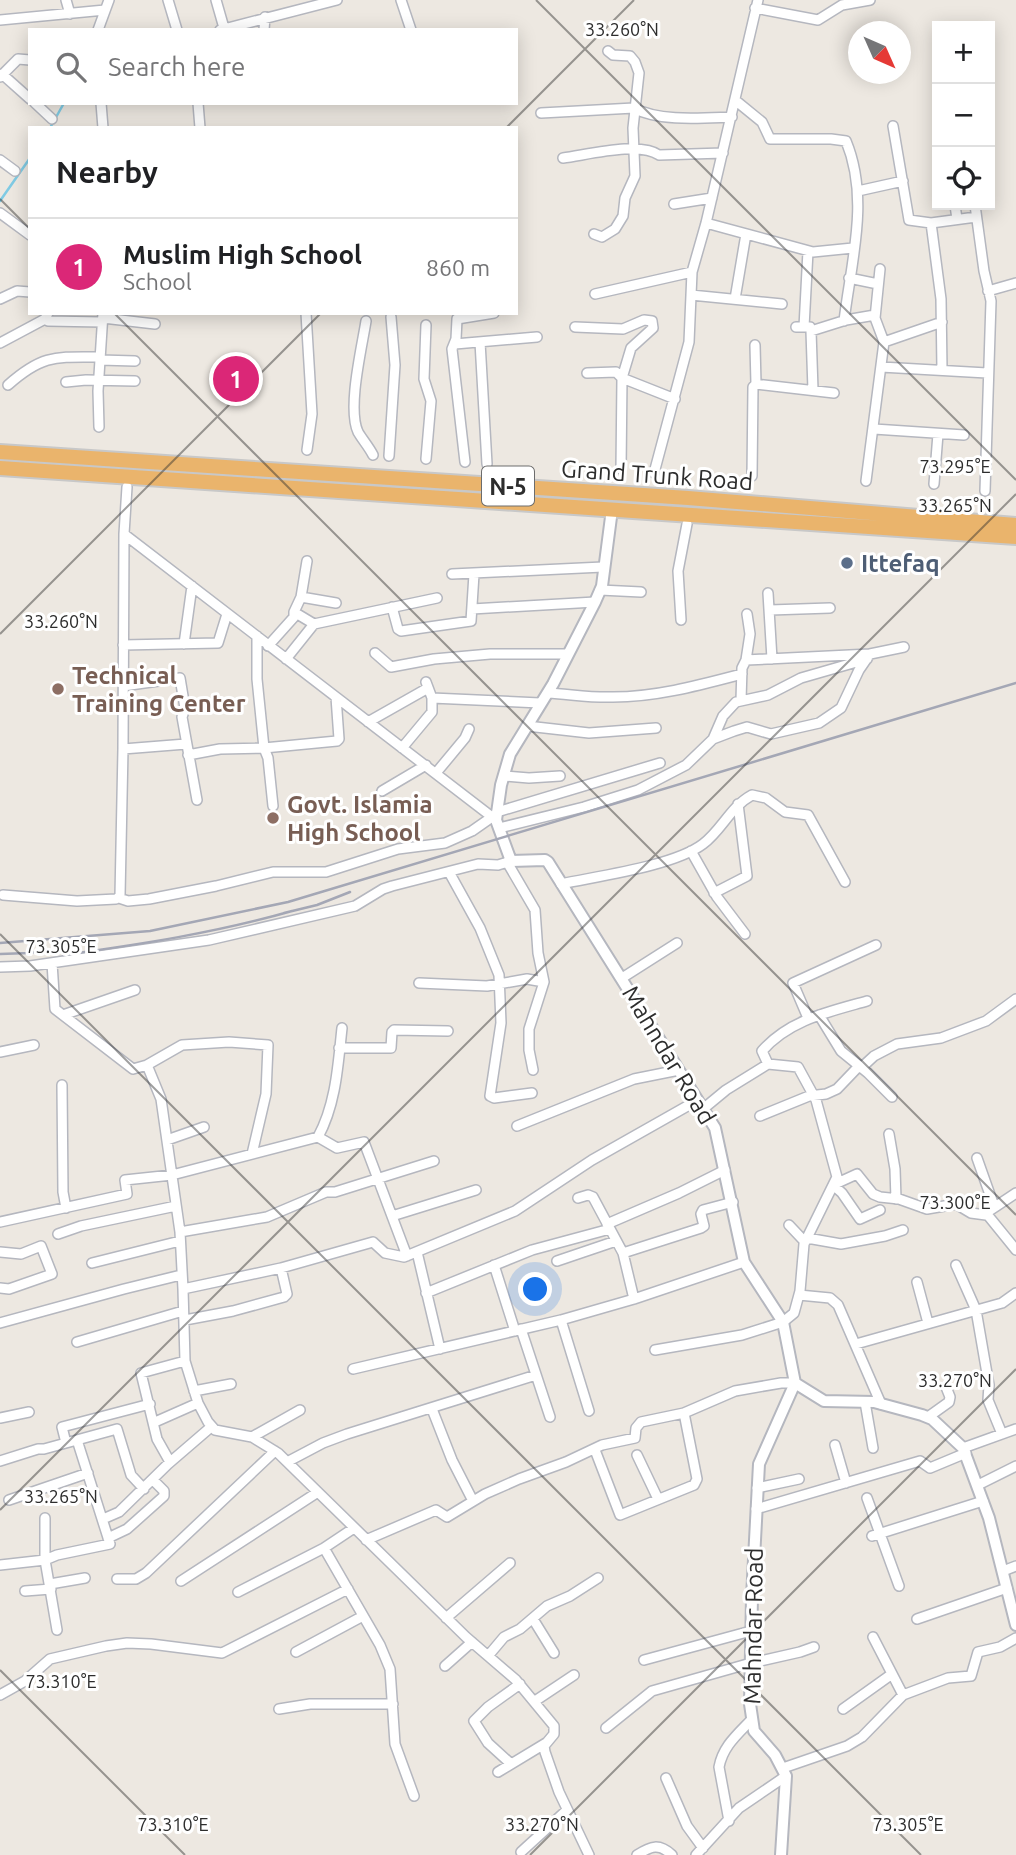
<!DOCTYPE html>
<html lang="en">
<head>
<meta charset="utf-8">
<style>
	:root { --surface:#fff; --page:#f6f6f6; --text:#202124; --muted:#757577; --line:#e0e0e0; --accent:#db2777 }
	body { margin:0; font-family:Ubuntu,sans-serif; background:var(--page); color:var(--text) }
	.controls { position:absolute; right:21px; top:21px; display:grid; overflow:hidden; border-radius:0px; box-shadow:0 4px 18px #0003 }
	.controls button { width:63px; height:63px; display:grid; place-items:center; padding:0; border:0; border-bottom:2px solid var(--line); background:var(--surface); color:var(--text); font:35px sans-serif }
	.compass { position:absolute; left:848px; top:21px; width:63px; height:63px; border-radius:50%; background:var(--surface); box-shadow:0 4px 18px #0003; rotate:135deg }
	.you { position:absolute; left:536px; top:1290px; width:24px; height:24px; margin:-18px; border:5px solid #fff; border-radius:50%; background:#1a73e8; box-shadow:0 0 0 10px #1a73e833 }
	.badge { display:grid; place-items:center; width:46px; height:46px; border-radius:50%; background:var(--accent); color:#fff; font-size:23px; font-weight:700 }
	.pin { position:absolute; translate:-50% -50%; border:4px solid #fff; box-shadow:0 2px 7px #0006 }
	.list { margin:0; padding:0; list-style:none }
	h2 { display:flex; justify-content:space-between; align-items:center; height:91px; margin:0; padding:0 28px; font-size:30px }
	h2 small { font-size:23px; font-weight:400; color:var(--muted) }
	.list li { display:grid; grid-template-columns:46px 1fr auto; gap:21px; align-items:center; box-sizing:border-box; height:98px; padding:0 28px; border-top:2px solid var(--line) }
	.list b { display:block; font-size:26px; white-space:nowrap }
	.list p { margin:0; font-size:23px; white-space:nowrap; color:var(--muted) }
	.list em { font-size:23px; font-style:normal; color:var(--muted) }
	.icon { flex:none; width:38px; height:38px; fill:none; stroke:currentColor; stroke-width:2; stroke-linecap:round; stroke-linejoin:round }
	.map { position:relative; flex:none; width:1016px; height:1855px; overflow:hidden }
	.search { position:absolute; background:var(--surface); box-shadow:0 4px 18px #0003; left:28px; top:28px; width:490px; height:77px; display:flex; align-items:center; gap:18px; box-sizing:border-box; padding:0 24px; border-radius:0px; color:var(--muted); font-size:26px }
	.panel { position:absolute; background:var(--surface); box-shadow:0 4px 18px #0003; left:28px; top:126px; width:490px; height:189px; border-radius:0px }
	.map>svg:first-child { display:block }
</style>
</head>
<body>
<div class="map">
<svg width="1016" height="1855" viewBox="0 0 1016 1855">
	<rect width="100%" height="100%" fill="#ede8e1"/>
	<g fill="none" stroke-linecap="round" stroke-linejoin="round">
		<path stroke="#80cbe4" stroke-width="2.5" d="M 50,128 L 64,103
			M 0,201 L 30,158"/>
		<g stroke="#b5b7bf" stroke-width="12">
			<path id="minor" d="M 66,0 L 70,14
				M 168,0 L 177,30
				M 216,0 L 224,28
				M 401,0 L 411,30
				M 755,8 L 818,20 L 842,5 L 870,0
				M 0,20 L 105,10
				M 98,30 L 109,0
				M 220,30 L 337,0
				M 264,30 L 265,17
				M 2,74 L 30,99
				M 0,77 L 18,59 L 30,60
				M 735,100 L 762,122 L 770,139 L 831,139 L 846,141 C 870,199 851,262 844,321
				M 35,103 L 52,119
				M 101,103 L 103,128
				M 198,103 L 200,128
				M 541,113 L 634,108 C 659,122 703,118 732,117
				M 893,126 L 909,220 L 931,223
				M 563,158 C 587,155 640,141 659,155 L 723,153
				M 0,160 L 15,171
				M 858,191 L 903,181
				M 674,204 L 712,198
				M 955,205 L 957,219
				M 975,205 L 984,271 L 991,301 L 985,491
				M 0,213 L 30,235
				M 706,223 L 813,252 L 853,248
				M 594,234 L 602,237 L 615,229 L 623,216 L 625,198 L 635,176 L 633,128 L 639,73 L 635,62 L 630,56 L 613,55 L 608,51
				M 880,269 L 875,318 L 884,342
				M 849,278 L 878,284
				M 988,291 L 1016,283
				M 595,294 L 692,272
				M 691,295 L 782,304
				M 0,299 L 17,291 L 30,292
				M 735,299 L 746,234
				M 306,313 L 312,414 L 307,450
				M 103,318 L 155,324
				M 45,319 L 48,321 L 102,322
				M 366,321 C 362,347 347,408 358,432 C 362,439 369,447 373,455
				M 575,327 L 623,329 L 644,320 L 652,321 L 653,328 L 631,348 L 622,378 L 675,399
				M 796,327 L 810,327 L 811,331 L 813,390
				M 804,327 L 808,251
				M 811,331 L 846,320 L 875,315
				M 480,342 L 487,464
				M 0,343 L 45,319 L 48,313
				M 455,344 L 537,337
				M 755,345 L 756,384
				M 100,360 L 135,361
				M 881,367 L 987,373
				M 942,370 L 941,299 L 931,223 L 976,217
				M 587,373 L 616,372 L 622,378 L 621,469
				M 66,382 L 86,380 L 135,381
				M 8,385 C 43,354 56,357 100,357
				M 99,427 L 98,391 L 103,313
				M 874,429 L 964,435
				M 389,456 L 395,365 L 391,317
				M 426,459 L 431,401 L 424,379 L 426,325
				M 465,462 L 452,349 L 456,339 L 457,319 L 494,313
				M 654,473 L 689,342 L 692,272 L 706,223 L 758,0
				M 752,476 L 753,387 L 756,384 L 834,393
				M 866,481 L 884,342 L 942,322
				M 934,484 L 938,434
				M 124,534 L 496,820
				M 452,574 L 603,567
				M 600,590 L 641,592
				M 768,593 L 772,659
				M 301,597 L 336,603
				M 392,607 L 398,629 L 401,631 L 471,621 L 474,574
				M 472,609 L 595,602
				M 770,610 L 830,608
				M 294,612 L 314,624
				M 681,620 L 678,571 L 687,524
				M 257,636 L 257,679 L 264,748 L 268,758 L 273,806
				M 184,644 L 192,586
				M 123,645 L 218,643 L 227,614
				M 268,646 L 294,617 L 294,612 L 301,597 L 307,561
				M 375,653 L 391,667 L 434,659 L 490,654 L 568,654
				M 286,659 L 314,624 L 437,598
				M 746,660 L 870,654
				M 123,686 L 180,678 L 185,708 L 182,717 L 197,800
				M 548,693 C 569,694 591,698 613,697 C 657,697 700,685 742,674
				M 432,698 L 540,703
				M 741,700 L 742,668 L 746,660 L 750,634 L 747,614
				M 368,722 L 428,688
				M 527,726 L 589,733 L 656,728
				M 713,739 L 723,716 L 736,702 L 768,695 L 801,678 L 867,659
				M 402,748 L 432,712 L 432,698 L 426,682
				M 123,749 L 186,744
				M 188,755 L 220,749 L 264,748 L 337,741 L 339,739 L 336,697
				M 436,773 L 465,738 L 469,729
				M 504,776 L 529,778 L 560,776
				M 382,791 L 426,765
				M 497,812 L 660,763
				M 499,828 L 584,807 L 638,790 L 686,765 L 713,739 L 734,731 L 747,727 L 771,734 L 819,723 L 841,708 L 859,670 L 870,654 L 904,647
				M 691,851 L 717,897 L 745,934
				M 507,862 L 535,910 L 538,953 L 544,982 L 529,1029 L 529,1050 L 533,1070
				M 449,872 L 480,928 L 499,975 L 501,1023 L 490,1096 L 494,1098 L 532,1093
				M 561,884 C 598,876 674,866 703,844 C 722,830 730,807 752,795 L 766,798 L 785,812 L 808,815 L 845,882
				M 714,893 L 747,876 L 738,804
				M 3,895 L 77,901 L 116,899 L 120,896 L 123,749 L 124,534 L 127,487
				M 119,898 L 128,901 L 149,899 L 216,886 L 273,872 L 326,872 L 398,849 L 445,843 L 472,831 L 492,817
				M 52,963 L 55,1009 L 133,1069 L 147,1065 L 161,1099 L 180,1232 L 183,1289
				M 0,967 L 30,966 L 209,940 L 355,906 L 383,889 L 392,886 L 478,864 L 498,865 L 511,861
				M 622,978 L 677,943
				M 419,983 L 487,986 L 527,979 L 544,982
				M 63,1015 L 135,990
				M 819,1015 L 841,1051 L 868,1073 L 892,1097
				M 808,1018 L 793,983 L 876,945
				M 339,1048 L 391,1048 L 392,1032 L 394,1030 L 448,1031
				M 0,1052 L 34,1045
				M 768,1064 L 762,1051 C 789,1020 828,1012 867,1001
				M 147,1065 L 182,1045 L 229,1042 L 268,1045 L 266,1094 L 252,1154
				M 861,1068 L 874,1056 L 897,1044 L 941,1038 L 986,1021 L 1016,999
				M 62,1085 L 63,1192 L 66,1208
				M 760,1116 L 809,1096 L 826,1094 L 837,1089 L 859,1066
				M 517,1126 L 634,1079 L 679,1070
				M 889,1134 L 895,1169 L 896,1199
				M 318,1137 C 336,1104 338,1065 342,1028
				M 167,1140 L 204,1127
				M 977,1158 L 994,1206
				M 1016,1193 L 986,1213 L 1016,1250
				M 578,1198 L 588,1195 L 593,1197 L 623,1253 L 634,1299
				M 880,1210 L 860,1219 L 842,1193 L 833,1185 L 857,1174 L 873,1194 L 880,1197 L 899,1199 L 927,1209 L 956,1204 L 971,1213 L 986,1215
				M 392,1216 L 476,1190
				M 0,1222 L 127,1194 L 125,1180 L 172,1175 L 318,1137 L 337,1148 L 364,1142 L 407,1256
				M 607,1224 L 679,1193 L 725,1170
				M 789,1225 L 805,1242
				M 180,1232 L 267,1217 L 326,1192 L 335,1192 L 434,1161
				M 58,1234 L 81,1226 L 176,1206
				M 807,1238 L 841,1244 L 885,1236 L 903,1230
				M 0,1252 L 21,1254 L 41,1246 L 52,1274 L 9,1289 L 0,1288
				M 417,1252 L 440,1349
				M 623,1253 L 701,1228 L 704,1226 L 701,1214 L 703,1210 L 733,1202
				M 557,1261 L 616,1241
				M 92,1263 L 180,1241
				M 494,1265 L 515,1331
				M 956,1265 L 976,1310 L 989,1385 L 988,1400 L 1002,1434
				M 917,1282 L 928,1323
				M 426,1293 L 532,1250 L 610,1229
				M 799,1295 L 830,1298 L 838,1305 L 881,1404
				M 185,1320 L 233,1311 L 284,1297 L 287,1294 L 281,1268
				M 561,1320 L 589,1411
				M 0,1323 L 124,1289 L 181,1275
				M 521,1329 L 550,1417
				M 77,1342 L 183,1311
				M 856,1344 L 1002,1303 L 1016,1293
				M 655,1350 L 742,1335 L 783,1322 L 794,1313 L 800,1291 L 804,1244 L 837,1177 L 816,1100 L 798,1067 L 768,1064 L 726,1090 L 703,1109
				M 353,1369 L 561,1320 L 634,1299 L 744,1262
				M 194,1391 L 231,1384
				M 865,1402 L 873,1448
				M 432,1409 L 452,1460 L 473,1501
				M 928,1417 L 949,1402 L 950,1397 L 946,1387
				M 0,1418 L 29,1412
				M 155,1422 L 198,1403
				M 252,1437 L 300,1410
				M 66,1443 L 62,1427 L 150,1404
				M 835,1445 L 846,1483
				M 963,1448 L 1016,1429
				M 595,1450 L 620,1515 L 694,1485 L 697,1479 L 684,1413
				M 637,1455 L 658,1499
				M 0,1461 L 38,1449 L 44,1449 L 117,1429 L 131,1475 L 144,1489
				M 170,1462 L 157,1439 L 141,1373 L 185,1361
				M 287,1462 L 323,1443 L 347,1434 L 536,1375
				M 978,1485 L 1016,1466
				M 757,1488 L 799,1479
				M 867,1498 L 899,1586
				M 9,1500 L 88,1473
				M 756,1509 L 920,1461 L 930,1468 L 966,1453
				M 103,1519 L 119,1512 L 168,1464 L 211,1427
				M 872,1536 L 983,1501
				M 108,1538 L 127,1529 L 164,1496 L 164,1491 L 153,1480
				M 366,1540 L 436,1510 L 447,1517 L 485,1494 L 519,1479 L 566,1462 L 602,1445 L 635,1438 L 636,1428 L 641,1422 L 684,1413 L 735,1391 L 781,1383 L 795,1383
				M 324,1548 L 380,1645 L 390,1669 L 395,1744 L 414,1796
				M 0,1565 L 45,1560 L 45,1518
				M 1003,1571 L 1016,1566
				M 117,1579 L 136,1579 L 146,1573 L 275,1451
				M 181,1581 L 318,1492
				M 50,1584 L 85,1578
				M 25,1591 L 51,1589
				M 238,1592 L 324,1548 L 354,1528
				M 446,1618 L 510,1563
				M 533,1619 L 554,1653
				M 917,1619 L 1007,1588
				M 57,1630 L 45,1560 L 57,1555 L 110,1544 L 77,1440
				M 873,1637 L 903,1695
				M 296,1652 L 363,1616
				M 488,1656 L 504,1637 L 520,1629 L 547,1606 L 570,1596 L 598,1578
				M 644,1660 L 751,1631
				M 445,1666 L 472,1642
				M 0,1695 L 25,1681 L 50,1659 L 106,1646 L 127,1643 L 151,1644 L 222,1653 L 348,1589
				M 535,1701 L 574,1675
				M 279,1709 L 310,1704 L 393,1704
				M 843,1709 L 892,1674
				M 606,1728 L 652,1691 L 751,1663 L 800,1652 L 814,1647
				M 510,1763 L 488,1743 L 474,1721 L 488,1707 L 520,1684
				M 783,1768 L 847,1746 L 862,1737 L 903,1695 L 948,1678 L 971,1676 L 978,1652 L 1000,1647 L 1016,1638
				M 498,1772 L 546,1743
				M 666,1778 L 687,1826 L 703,1848
				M 729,1821 L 719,1767 C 723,1746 737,1735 752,1719
				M 521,1852 L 567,1810
				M 589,1855 L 559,1792 L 545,1752 L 544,1746 L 554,1734 L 554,1726 L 516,1680 L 466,1637 L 278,1453 L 252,1437 L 215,1430 L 208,1422 L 198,1403 L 185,1361 L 183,1289 L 281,1268 L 373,1242 L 385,1253 L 404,1257 L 515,1211 L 592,1160 L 698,1100
				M 637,1855 C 651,1846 659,1843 672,1855
				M 696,1855 L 739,1808 L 786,1776"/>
		</g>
		<g stroke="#b5b7bf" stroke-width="14">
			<path id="tertiary" d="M 611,517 L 602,586 L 595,602 L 553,684 L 510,754 L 501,785 L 496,820 L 511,861 L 545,860 L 548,862 L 715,1128 L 744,1262 L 783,1322 L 795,1383 L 759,1464 L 752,1597 L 750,1704 L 754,1731 L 775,1755 L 786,1776 L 781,1855
				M 795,1383 L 824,1401 L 874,1402 L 922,1415 L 932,1419 L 963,1448 L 989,1518 L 1016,1625"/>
		</g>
		<g stroke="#c8c8c8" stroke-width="18">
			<path id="trunk" d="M 0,452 L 688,498 L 1016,525
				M 0,468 L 1016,537"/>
		</g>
		<use href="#minor" stroke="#fff" stroke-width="9"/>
		<use href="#tertiary" stroke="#fff" stroke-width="10"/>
		<use href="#trunk" stroke="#eab46c" stroke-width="14"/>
		<path stroke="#a4a7b5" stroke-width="2.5" d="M 284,913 L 317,905 L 350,892
			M 0,943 L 150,931 L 288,902 L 1016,683
			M 0,954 L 29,953 L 73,948
			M 63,955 C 142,944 215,933 292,911"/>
	</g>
	<path fill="none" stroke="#2d2d2d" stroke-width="2" stroke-opacity="0.45" d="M 536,0 L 1016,480M 506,128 L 634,0M 0,199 L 30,229M 114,313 L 1016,1215M 0,634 L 321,313M 0,934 L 921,1855M 0,1510 L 1016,494M 0,1670 L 185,1855M 530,1855 L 1016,1369"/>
	<circle fill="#5c6f8a" stroke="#fff" stroke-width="2.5" cx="847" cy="563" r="7"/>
	<g fill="#8d6e63" stroke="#fff" stroke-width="2.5">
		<circle cx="58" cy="689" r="7"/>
		<circle cx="273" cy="818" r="7"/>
	</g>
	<g text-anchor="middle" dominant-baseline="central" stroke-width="6" stroke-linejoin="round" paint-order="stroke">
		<rect fill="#fff" stroke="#6c6c6c" stroke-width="2" x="482" y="466.5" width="52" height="39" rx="5"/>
		<g font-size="23" font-weight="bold" fill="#2d2d2d">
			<text x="508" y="486">N-5</text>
		</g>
		<g font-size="24" fill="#2d2d2d" stroke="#fff">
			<text transform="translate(657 475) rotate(4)">Grand Trunk Road</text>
			<text transform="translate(669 1055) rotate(59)">Mahndar Road</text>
			<text transform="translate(753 1626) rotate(-89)">Mahndar Road</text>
		</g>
		<g font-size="24" font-weight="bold" fill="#4e5e75" stroke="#fff" text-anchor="start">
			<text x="861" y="563">Ittefaq</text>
		</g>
		<g font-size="24" font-weight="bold" fill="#785e54" stroke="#fff" text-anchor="start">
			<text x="72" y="675">Technical<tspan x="72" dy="28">Training Center</tspan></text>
			<text x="287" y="804">Govt. Islamia<tspan x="287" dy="28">High School</tspan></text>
		</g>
	</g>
	<g font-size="18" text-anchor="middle" fill="#2d2d2d" stroke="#fff" stroke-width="6" stroke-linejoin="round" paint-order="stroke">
		<text x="622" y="36">33.260°N</text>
		<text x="955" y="473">73.295°E</text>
		<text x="955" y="512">33.265°N</text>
		<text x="61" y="628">33.260°N</text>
		<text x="61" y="953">73.305°E</text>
		<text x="955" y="1209">73.300°E</text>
		<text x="955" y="1387">33.270°N</text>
		<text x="61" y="1503">33.265°N</text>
		<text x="61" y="1688">73.310°E</text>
		<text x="173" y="1831">73.310°E</text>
		<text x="542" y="1831">33.270°N</text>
		<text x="908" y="1831">73.305°E</text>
	</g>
</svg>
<div class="controls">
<button>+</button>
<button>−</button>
<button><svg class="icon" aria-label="locate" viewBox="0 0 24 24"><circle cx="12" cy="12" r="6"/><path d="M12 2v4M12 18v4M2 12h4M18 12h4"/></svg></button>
</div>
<svg class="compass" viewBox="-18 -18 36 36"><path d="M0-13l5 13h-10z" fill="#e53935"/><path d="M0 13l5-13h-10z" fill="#757577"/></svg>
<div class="you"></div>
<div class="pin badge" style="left:236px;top:379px">1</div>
<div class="search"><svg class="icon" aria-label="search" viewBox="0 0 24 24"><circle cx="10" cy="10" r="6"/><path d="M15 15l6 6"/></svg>Search here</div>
<section class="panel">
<h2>Nearby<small></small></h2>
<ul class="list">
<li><span class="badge">1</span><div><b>Muslim High School</b><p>School</p></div><em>860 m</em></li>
</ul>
</section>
</div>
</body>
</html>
